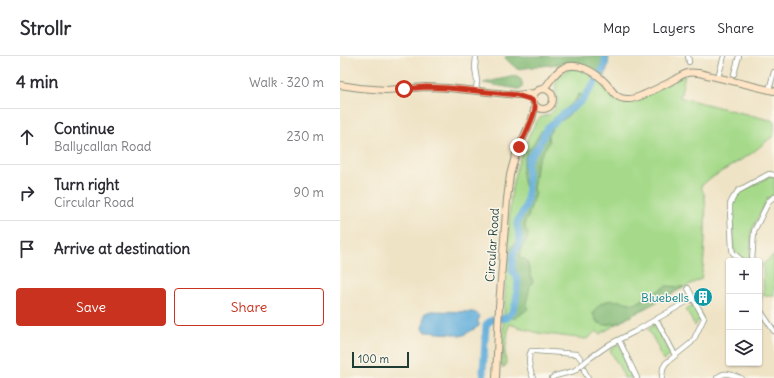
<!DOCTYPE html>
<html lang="en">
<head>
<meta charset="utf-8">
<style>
	:root { --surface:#fff; --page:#f7f7f7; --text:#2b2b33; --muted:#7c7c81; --line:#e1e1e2; --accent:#c8321e }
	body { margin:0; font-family:Delius,sans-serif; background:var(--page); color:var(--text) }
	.controls { position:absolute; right:12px; bottom:12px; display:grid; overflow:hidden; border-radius:4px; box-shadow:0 1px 3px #0004 }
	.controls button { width:36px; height:36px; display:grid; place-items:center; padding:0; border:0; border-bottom:1px solid var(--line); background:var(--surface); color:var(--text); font:20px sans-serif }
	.scale { position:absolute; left:12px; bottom:10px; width:57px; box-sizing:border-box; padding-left:4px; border:2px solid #1f3d34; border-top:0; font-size:11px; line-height:14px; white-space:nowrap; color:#1f3d34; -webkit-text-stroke:3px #fbf7ec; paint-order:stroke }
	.stop { position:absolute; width:12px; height:12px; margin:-9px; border:3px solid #c8321e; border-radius:50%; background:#fff }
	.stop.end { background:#c8321e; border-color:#fff; box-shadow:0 1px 4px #0008 }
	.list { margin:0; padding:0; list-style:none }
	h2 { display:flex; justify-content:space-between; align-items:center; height:52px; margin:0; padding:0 16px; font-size:17px }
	h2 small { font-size:13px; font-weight:400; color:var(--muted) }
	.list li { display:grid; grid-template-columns:26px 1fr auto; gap:12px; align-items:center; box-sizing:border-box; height:56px; padding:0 16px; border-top:1px solid var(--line) }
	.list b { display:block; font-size:15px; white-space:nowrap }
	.list p { margin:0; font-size:13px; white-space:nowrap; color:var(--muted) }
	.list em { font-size:13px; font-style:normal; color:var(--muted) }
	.actions { display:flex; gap:8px; padding:12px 16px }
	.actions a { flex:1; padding:9px 0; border:1px solid var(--accent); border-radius:4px; text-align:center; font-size:14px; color:var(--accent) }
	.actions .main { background:var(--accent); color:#fff }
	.icon { flex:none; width:22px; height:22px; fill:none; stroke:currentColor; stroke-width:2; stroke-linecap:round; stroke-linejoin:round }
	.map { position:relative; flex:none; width:434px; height:322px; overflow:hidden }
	header { display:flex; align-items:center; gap:24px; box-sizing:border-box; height:56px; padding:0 20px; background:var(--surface); border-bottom:1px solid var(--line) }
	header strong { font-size:19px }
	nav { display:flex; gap:22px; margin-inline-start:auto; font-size:14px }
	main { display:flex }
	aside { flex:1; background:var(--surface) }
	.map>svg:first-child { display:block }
</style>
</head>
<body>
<header>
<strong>Strollr</strong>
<nav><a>Map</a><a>Layers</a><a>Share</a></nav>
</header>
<main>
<aside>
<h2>4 min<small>Walk · 320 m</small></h2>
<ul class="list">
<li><svg class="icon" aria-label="ahead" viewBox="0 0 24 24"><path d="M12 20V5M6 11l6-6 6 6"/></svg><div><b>Continue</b><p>Ballycallan Road</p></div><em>230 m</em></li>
<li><svg class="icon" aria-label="right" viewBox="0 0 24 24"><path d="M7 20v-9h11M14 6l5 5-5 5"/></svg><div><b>Turn right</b><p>Circular Road</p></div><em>90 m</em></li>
<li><svg class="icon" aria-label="arrive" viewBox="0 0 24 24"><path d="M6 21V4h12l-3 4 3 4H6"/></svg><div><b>Arrive at destination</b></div></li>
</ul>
<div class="actions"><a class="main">Save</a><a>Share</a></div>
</aside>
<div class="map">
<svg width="434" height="322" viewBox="0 0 434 322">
	<rect width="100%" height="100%" fill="#fbf7ec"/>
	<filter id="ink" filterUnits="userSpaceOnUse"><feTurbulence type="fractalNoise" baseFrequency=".025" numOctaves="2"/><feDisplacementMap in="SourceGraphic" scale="8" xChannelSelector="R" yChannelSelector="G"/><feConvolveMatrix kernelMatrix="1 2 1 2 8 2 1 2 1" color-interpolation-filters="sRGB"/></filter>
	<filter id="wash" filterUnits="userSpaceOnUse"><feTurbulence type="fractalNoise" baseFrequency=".012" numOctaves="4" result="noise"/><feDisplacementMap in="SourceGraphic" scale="16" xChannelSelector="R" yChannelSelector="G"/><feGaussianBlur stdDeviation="0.9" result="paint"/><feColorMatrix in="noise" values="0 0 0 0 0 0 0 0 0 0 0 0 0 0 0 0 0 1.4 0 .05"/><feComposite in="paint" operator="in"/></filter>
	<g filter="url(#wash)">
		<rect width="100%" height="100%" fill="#efe3c5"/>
		<path fill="#a6da8a" stroke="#628c5f" d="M 232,12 C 244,12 257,20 265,29 C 268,33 270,38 275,41 C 278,44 282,45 286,46 L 345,19 L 340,41 L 342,42 L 434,65 L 434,79 L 412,97 L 368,124 L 361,130 C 362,135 365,138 365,142 C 366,156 365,169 365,183 C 364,197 364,210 361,223 C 326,240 293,258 260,278 L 256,275 L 250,281 L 246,283 L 198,277 L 169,268 L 165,296 L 166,309 L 162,313 C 162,277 165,241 167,206 C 168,179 169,152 173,126 C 176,112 190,70 200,62 C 203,60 206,59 209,59 C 212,56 215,53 217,49 C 219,44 217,41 216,36 C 213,24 222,16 232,12 Z
			M 427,120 L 434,120 L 434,139 L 428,142 L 412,174 L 410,202 L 408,205 L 405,205 L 396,197 L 393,191 L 393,155 L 392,153 L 393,146 L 401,135 L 402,135 L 427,122 Z
			M 434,199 L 434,240 L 424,240 L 423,208 Z
			M 353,246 L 362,261 L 361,264 L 359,263 L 355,270 L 346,254 L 346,253 L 353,249 L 351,247 Z
			M 313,268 C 318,268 320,274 322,278 L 320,280 L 329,296 L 331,295 L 332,297 L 324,305 L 319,297 L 318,291 L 308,273 L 313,270 Z
			M 276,288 L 280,289 L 287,303 L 284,305 L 292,322 L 284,322 L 283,318 L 270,294 L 276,290 Z"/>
		<path fill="#84ba76" stroke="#527c55" d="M 166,0 L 269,0 L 268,10 L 264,22 L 248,11 L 234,6 L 177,13 L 165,2 Z
			M 175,20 C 181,22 183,25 182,32 L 178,33 L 143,27 Z
			M 241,38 L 240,49 L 223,64 L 217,66 L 208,79 L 209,86 L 199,102 L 196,111 L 193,134 L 195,137 L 188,161 L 185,165 L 185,172 L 188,177 L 188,182 L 182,191 L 179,202 L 185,203 L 187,205 L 193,226 L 190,230 L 186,248 L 189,252 L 176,262 L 170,262 L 176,251 L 179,233 L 178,220 L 174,209 L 170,193 C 174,188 177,184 181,179 L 176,164 L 177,162 C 200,146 182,137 182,116 C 182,109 185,101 187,94 L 191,92 L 202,74 L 214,63 L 235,45 L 238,39 Z
			M 326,230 L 344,231 L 278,267 L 264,269 L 257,266 L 253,258 C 262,238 278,245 295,248 Z"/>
		<path fill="#62adda" stroke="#407587" d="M 92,255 L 132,256 C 135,256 139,258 140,262 L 138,263 L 138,266 L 139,268 L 139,270 L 124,279 L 120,280 L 114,278 L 86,276 L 83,272 L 85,259 L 86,257 Z"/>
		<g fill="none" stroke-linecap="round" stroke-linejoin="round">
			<path stroke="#62adda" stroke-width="7" d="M 144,322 L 143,316 L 146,269 C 151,262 159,263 167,262 L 173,255 L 176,246 L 178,226 L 176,220 L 172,214 L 173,200 L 178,190 L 180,185 L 177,168 L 178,164 L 185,152 L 187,145 L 188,128 L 187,108 L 189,102 L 199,89 L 207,72 L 225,57 L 242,45 L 262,15 L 265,9 L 265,0"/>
		</g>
	</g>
	<g filter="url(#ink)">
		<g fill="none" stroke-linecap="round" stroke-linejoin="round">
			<g stroke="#87907c" stroke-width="6">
				<path id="minor" d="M 136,0 L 135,12 L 137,25 L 136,35
					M 348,0 L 349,6
					M 394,18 L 399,0
					M 378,21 L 384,0
					M 429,34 L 434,16
					M 403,205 L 393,197 L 392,193 L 390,155 L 390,148 L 393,142 L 398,135 L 429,118 L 434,119
					M 412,205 L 414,175 L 429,145 L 434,141
					M 348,232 L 353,242
					M 419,237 L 420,244 L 420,254 L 434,275
					M 316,263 L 335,299
					M 279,284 L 297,322
					M 244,314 L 248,322
					M 193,322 C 190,315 187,302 191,295 L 195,295 L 237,298 L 241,303
					M 212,322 L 215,320 L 234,315 L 250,302 L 270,288 L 294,276 L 353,242 L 364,262 L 354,283 L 351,287 L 326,307 L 323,312 L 322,322
					M 377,322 C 385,314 391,319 401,322"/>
			</g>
			<g stroke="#87907c" stroke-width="8">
				<path id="secondary" d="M 0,29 L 20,32 L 46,34 L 86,31 L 108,32 L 177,39 L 194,37
					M193 43a10 10 0 1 1 20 0a10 10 0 1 1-20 0Z
					M 203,33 C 210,27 213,18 221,13 C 236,4 255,16 265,26 C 273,34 275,44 289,43 C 294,43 298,41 303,39 C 312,35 320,31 328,27 C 334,24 341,19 347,17 C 351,16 355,17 359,17 L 434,35
					M 156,322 L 159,250 L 167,143 L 170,119 L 174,104 L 179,91 L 192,63 L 195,50"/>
			</g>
			<use href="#minor" stroke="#fff" stroke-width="4.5"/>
			<use href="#secondary" stroke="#ffe4c6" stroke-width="6"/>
		</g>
	</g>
	<g fill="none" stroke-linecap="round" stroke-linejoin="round" filter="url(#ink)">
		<path stroke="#c8321e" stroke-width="5" d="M 64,33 L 86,31 L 108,32 L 177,39 L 192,44 C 193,46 194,48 195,50 C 196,58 183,83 179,91"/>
	</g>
	<defs>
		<g id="building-disc" transform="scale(1)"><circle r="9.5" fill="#0f9aa8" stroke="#fbf7ec"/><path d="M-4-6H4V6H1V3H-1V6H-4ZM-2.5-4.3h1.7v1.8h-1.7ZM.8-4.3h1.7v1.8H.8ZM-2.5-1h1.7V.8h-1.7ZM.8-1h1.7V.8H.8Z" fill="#fff"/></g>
	</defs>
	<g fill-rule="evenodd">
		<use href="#building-disc" x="363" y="241"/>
	</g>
	<g text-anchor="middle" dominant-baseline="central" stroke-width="3" stroke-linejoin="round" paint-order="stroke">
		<g font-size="12" fill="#1f3d34" stroke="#fbf7ec">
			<text transform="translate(152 189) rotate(-86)">Circular Road</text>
		</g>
		<g font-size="12" fill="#0d838f" stroke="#fbf7ec" text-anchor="end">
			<text x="349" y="241">Bluebells</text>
		</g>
	</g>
</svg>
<div class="controls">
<button>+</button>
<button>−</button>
<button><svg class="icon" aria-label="layers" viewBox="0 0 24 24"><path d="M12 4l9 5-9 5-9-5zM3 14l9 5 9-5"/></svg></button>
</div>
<div class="scale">100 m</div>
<div class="stop" style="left:64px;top:33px"></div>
<div class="stop end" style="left:179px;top:91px"></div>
</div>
</main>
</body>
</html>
